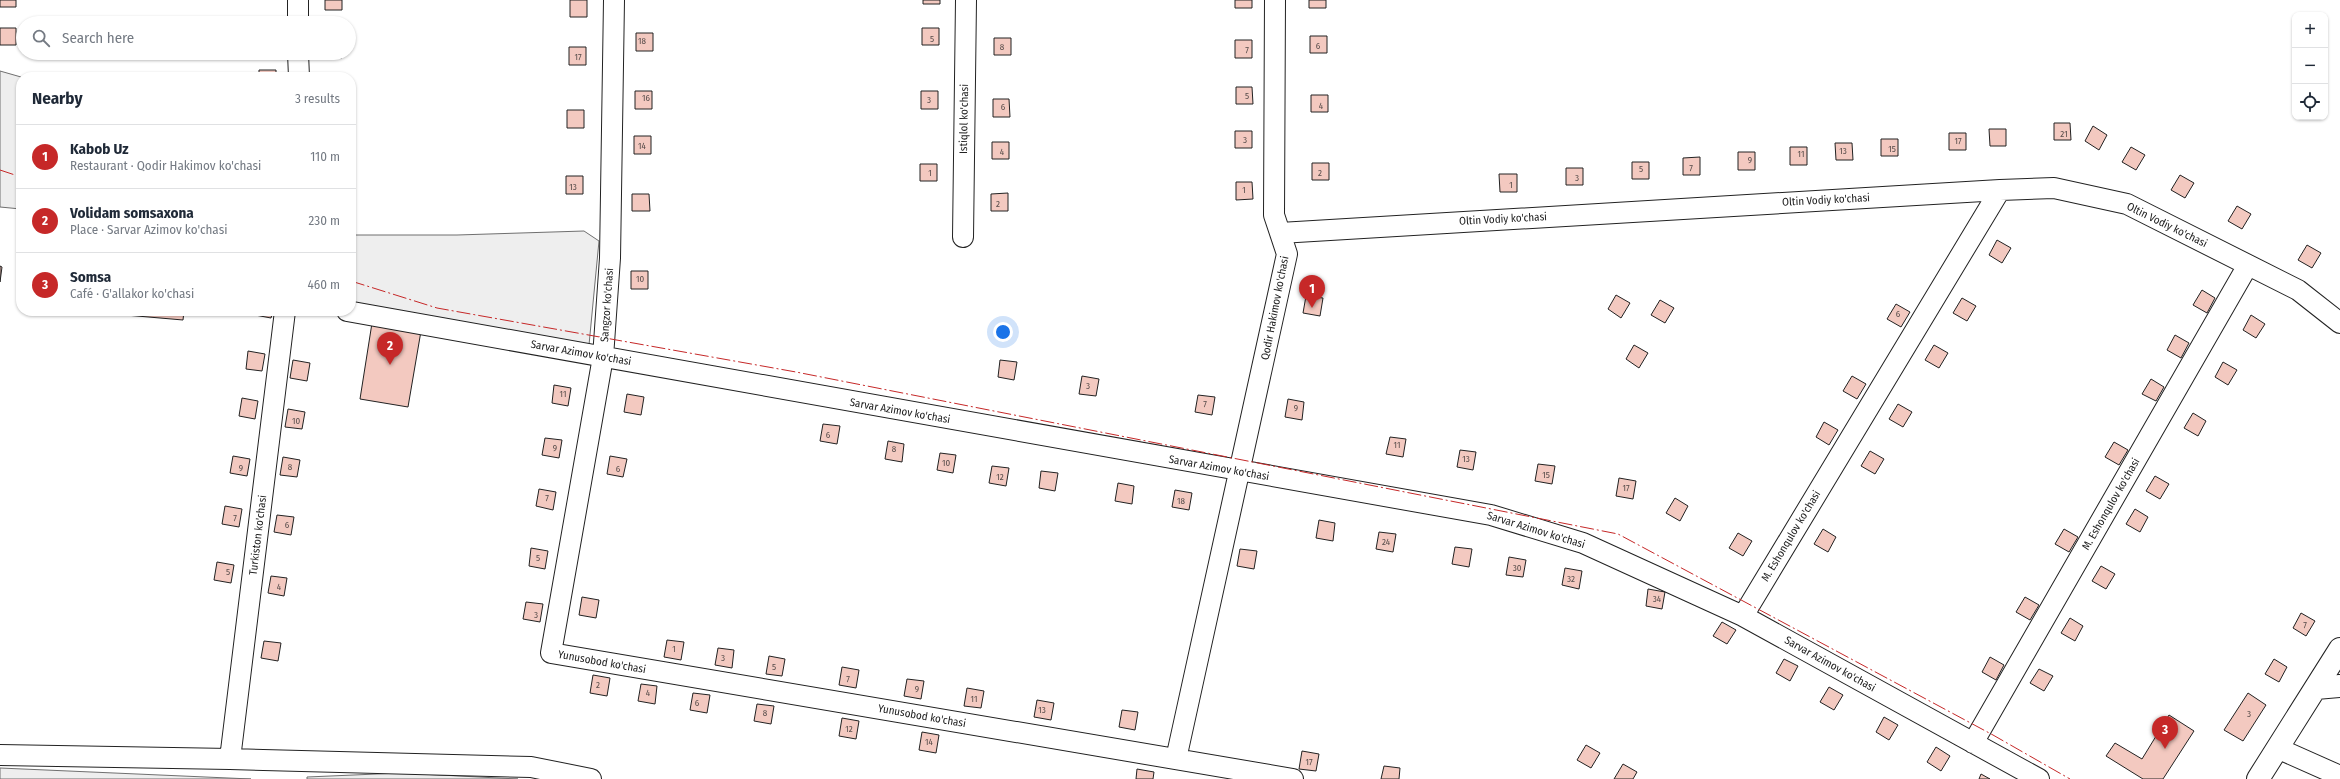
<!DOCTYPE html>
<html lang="en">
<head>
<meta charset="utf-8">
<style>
	:root { --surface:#fff; --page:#f2f2f3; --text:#1f2937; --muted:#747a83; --line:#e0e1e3; --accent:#c62828 }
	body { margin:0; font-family:"Fira Sans Condensed",sans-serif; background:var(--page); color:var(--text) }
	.controls { position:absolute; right:12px; top:12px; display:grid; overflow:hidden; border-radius:8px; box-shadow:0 1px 3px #0004 }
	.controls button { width:36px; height:36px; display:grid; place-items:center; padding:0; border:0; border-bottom:1px solid var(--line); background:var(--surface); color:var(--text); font:20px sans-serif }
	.you { position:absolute; left:1003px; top:332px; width:14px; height:14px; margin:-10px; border:3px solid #fff; border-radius:50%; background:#1a73e8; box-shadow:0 0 0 6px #1a73e833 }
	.badge { display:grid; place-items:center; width:26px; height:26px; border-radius:50%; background:var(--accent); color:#fff; font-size:13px; font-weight:700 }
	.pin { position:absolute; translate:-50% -33px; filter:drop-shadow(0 1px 2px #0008) }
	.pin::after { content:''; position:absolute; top:21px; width:14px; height:12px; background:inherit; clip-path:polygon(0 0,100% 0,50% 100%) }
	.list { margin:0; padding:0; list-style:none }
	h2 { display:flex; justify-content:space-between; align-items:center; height:52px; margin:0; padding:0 16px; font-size:17px }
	h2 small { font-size:13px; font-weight:400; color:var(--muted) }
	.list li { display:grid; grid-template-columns:26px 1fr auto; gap:12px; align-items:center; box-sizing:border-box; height:64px; padding:0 16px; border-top:1px solid var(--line) }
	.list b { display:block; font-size:15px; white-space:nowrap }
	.list p { margin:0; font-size:13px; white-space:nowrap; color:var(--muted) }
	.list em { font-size:13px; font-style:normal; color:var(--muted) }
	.icon { flex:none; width:22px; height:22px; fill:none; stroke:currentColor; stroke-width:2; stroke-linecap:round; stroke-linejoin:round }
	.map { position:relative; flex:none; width:2340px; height:779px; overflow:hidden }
	.search { position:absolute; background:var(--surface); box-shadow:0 1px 3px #0004; left:16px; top:16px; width:340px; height:44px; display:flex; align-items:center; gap:10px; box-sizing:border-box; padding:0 14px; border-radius:22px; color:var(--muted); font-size:15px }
	.panel { position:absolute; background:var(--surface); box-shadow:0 1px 3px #0004; left:16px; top:72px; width:340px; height:244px; border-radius:16px }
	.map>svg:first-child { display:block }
</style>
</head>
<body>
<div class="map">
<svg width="2340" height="779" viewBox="0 0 2340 779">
	<rect width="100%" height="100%" fill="#fff"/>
	<path fill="#eee" stroke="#6f6f6f" d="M 0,71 L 21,77 L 21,209 L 0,207 Z
		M 584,231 L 599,241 L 589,345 L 351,302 L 351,235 L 457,235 Z
		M 0,768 L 251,779 L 0,779 Z
		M 400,773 L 518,779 L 307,779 L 307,777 Z"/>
	<path fill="#f3c9c0" stroke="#222" d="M 0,0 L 16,0 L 16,7 L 0,7 Z
		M 325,0 L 342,0 L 342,10 L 325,10 Z
		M 570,0 L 587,0 L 587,17 L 570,17 Z
		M 923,0 L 940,0 L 940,4 L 923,4 Z
		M 1235,0 L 1252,0 L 1252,8 L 1235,8 Z
		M 1309,0 L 1326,0 L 1326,8 L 1309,8 Z
		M 0,28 L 16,28 L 16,45 L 0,45 Z
		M 922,28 L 939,28 L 939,45 L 922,45 Z
		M 636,33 L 653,33 L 653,51 L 636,51 Z
		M 1310,36 L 1327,36 L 1327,53 L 1310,53 Z
		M 994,38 L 1011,38 L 1011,55 L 994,55 Z
		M 1235,40 L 1252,40 L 1252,58 L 1235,58 Z
		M 569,47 L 586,47 L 586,65 L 569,65 Z
		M 325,53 L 342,53 L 342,58 L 325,58 Z
		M 259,70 L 276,70 L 276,77 L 259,77 Z
		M 1236,87 L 1252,87 L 1253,104 L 1236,104 Z
		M 635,91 L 652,91 L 652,109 L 635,109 Z
		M 921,91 L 938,91 L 938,109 L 921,109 Z
		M 1311,95 L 1328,95 L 1328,112 L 1311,112 Z
		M 993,99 L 1009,99 L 1010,117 L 993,117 Z
		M 567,110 L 584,110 L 584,128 L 567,128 Z
		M 2054,123 L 2070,123 L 2071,140 L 2054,140 Z
		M 2093,126 L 2107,135 L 2099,150 L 2085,141 Z
		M 1989,129 L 2006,129 L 2006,146 L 1990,146 Z
		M 1235,131 L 1252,131 L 1252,148 L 1235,148 Z
		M 1949,133 L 1966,133 L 1966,150 L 1949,150 Z
		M 634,136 L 651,136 L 651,154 L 634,154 Z
		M 1881,139 L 1898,139 L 1898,156 L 1881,156 Z
		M 992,142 L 1009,142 L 1009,159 L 992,159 Z
		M 1835,143 L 1852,143 L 1853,160 L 1836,160 Z
		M 1790,147 L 1807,147 L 1807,165 L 1790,165 Z
		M 2131,147 L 2145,155 L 2136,170 L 2122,162 Z
		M 1738,152 L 1755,152 L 1755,170 L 1738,170 Z
		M 1700,157 L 1700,175 L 1683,175 L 1683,158 Z
		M 1632,162 L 1649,162 L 1649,179 L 1632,179 Z
		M 1312,163 L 1329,163 L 1329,180 L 1312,180 Z
		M 920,164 L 937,164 L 937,181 L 920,181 Z
		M 1566,168 L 1583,168 L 1583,185 L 1566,185 Z
		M 1499,174 L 1517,174 L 1517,192 L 1500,192 Z
		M 2180,175 L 2194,183 L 2185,198 L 2171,190 Z
		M 566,176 L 583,176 L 583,194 L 566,194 Z
		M 1236,182 L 1252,182 L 1253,199 L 1236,200 Z
		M 1008,193 L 1008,211 L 991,211 L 991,194 Z
		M 632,194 L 649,194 L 650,211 L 632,211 Z
		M 2237,206 L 2251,214 L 2242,229 L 2228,221 Z
		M 1997,240 L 2011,248 L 2002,263 L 1989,255 Z
		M 2307,245 L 2321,253 L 2312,268 L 2298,260 Z
		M 0,266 L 2,267 L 0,282 Z
		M 631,271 L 648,271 L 648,289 L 631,289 Z
		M 2202,290 L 2215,298 L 2207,313 L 2193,305 Z
		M 1616,295 L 1630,303 L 1621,318 L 1608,309 Z
		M 1306,296 L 1323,298 L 1320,316 L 1303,313 Z
		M 1962,298 L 1976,306 L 1967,321 L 1953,313 Z
		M 1660,300 L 1674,308 L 1665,323 L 1651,315 Z
		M 1896,304 L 1910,312 L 1901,327 L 1887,319 Z
		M 115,311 L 184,311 L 183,320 L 114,314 Z
		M 255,311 L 273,311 L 271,318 L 255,315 Z
		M 2251,315 L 2265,324 L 2256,338 L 2243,330 Z
		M 372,323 L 421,331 L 408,407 L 360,399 Z
		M 2175,335 L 2189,343 L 2181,358 L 2167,350 Z
		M 1634,345 L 1648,353 L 1639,368 L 1626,359 Z
		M 1934,345 L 1948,353 L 1939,368 L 1925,360 Z
		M 248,351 L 265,354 L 262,371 L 246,369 Z
		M 293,360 L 310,363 L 307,381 L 290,378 Z
		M 1000,360 L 1017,362 L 1014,380 L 998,377 Z
		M 2223,362 L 2237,370 L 2228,385 L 2215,377 Z
		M 1082,376 L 1099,379 L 1096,396 L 1079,394 Z
		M 1852,376 L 1866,384 L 1857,399 L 1843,391 Z
		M 2151,379 L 2164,387 L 2156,401 L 2142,394 Z
		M 554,385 L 571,388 L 568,406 L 552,403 Z
		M 627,394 L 644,397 L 641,415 L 624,412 Z
		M 1198,395 L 1215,397 L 1212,415 L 1195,412 Z
		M 242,398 L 258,401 L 255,419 L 239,416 Z
		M 1288,399 L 1304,402 L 1302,420 L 1285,417 Z
		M 1898,404 L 1912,412 L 1903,427 L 1889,419 Z
		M 288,409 L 305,412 L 302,429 L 285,427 Z
		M 2193,413 L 2206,421 L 2198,436 L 2184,428 Z
		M 1824,422 L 1838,430 L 1829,445 L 1816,437 Z
		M 823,424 L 840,426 L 837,444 L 820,441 Z
		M 1390,437 L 1406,439 L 1403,457 L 1386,454 Z
		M 545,438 L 562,440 L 559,458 L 542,455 Z
		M 888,441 L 904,444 L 902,462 L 885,459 Z
		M 2114,442 L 2128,450 L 2119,465 L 2105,457 Z
		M 1460,450 L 1476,452 L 1473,470 L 1457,467 Z
		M 1870,451 L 1884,459 L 1875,474 L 1861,466 Z
		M 940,453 L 956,455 L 953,473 L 937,470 Z
		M 233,456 L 250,459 L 247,476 L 230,473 Z
		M 610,456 L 627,459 L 623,477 L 607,474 Z
		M 283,457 L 300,460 L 297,477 L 280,475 Z
		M 1538,464 L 1555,466 L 1552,484 L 1535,481 Z
		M 992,466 L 1009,468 L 1006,486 L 989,483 Z
		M 1041,471 L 1058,473 L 1055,491 L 1039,488 Z
		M 2155,476 L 2169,484 L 2160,499 L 2146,491 Z
		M 1619,478 L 1636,481 L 1633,499 L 1616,496 Z
		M 1118,483 L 1134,486 L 1132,504 L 1115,501 Z
		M 539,489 L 556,492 L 553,510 L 536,506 Z
		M 1175,490 L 1192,493 L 1189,510 L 1172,507 Z
		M 1675,498 L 1688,506 L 1680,521 L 1666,513 Z
		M 225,506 L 242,509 L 239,527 L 222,524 Z
		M 2135,509 L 2148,517 L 2140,532 L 2126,524 Z
		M 277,515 L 294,517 L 291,535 L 274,532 Z
		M 1319,520 L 1335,523 L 1333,541 L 1316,538 Z
		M 1823,529 L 1836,537 L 1828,552 L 1814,544 Z
		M 2064,529 L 2078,537 L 2069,552 L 2055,544 Z
		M 1379,532 L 1396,534 L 1393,552 L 1376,549 Z
		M 1738,533 L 1752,541 L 1743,556 L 1729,548 Z
		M 1455,547 L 1472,549 L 1469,567 L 1452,564 Z
		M 531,548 L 548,551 L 545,569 L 529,566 Z
		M 1240,549 L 1257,551 L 1254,569 L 1237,566 Z
		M 1509,557 L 1526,560 L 1523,577 L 1506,575 Z
		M 217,562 L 234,565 L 231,583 L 214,580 Z
		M 2101,566 L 2115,574 L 2106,589 L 2092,581 Z
		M 1565,568 L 1582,571 L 1579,589 L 1562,585 Z
		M 271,576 L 287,578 L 284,596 L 268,593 Z
		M 1648,589 L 1665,592 L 1662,609 L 1646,606 Z
		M 582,597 L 599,600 L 596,618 L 579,615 Z
		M 2025,597 L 2039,605 L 2030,620 L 2016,612 Z
		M 526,602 L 543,604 L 540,622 L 523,619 Z
		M 2301,613 L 2315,621 L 2306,636 L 2293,628 Z
		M 2070,618 L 2083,626 L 2075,641 L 2061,633 Z
		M 1722,622 L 1736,630 L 1727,644 L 1713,636 Z
		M 667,640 L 684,642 L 681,660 L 664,657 Z
		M 264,641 L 281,643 L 278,661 L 261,658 Z
		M 718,648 L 734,650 L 732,668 L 715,665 Z
		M 769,656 L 785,659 L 782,676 L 766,674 Z
		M 1990,657 L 2004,665 L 1996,680 L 1982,672 Z
		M 1784,659 L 1798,666 L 1790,681 L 1776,673 Z
		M 2274,659 L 2287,667 L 2279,682 L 2265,674 Z
		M 842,667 L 859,670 L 856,688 L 839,685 Z
		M 2039,669 L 2053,676 L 2044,691 L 2030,683 Z
		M 593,675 L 610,678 L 607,696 L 590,693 Z
		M 907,679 L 924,681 L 921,699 L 904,696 Z
		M 641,684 L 657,686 L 655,704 L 638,701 Z
		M 1829,687 L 1843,695 L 1834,710 L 1820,702 Z
		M 967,688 L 984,691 L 981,708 L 964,706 Z
		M 693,693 L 710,695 L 707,713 L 690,710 Z
		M 2248,693 L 2266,705 L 2243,741 L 2224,730 Z
		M 1037,700 L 1054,703 L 1051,720 L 1034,717 Z
		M 757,704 L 774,706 L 771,724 L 754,721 Z
		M 1122,710 L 1138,712 L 1135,730 L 1119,727 Z
		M 2169,715 L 2194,731 L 2163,779 L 2143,779 L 2106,756 L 2115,743 L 2142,759 Z
		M 1884,717 L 1898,725 L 1889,740 L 1876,732 Z
		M 842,718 L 859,721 L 856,739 L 839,736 Z
		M 922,732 L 939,735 L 936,753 L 919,750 Z
		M 1586,745 L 1600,753 L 1591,768 L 1577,760 Z
		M 1936,747 L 1950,756 L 1941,771 L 1927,762 Z
		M 1302,751 L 1319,754 L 1316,771 L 1299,769 Z
		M 1623,764 L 1637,772 L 1633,779 L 1614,779 Z
		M 1384,766 L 1400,768 L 1399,779 L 1381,779 Z
		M 1137,769 L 1154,772 L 1153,779 L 1136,779 Z
		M 1981,774 L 1990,779 L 1979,779 Z"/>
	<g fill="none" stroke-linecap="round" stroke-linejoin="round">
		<g stroke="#222" stroke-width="22">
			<path id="minor" d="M 298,0 L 298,23
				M 614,0 L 610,258 L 603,357 L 551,653 L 1293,779
				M 298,53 L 299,77
				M 1280,233 L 2000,190 L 2054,188 L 2127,204 L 2298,290 L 2340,323
				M 963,237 L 966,0
				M 347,311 L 1491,515 L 1583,543 L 1743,616 L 2039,779
				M 1743,616 L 2000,190
				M 1973,743 L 2248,265
				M 2277,748 L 2340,776
				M 0,755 L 230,759 L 531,767 L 591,779
				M 230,759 L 285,311
				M 1176,759 L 1287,254 L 1274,215 L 1275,0"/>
		</g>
		<g stroke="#222" stroke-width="24">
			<path id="major" d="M 2316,688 L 2340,686
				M 2258,779 L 2340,649"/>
		</g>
		<use href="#minor" stroke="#fff" stroke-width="20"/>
		<use href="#major" stroke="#fff" stroke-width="22"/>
		<path stroke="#c62828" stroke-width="1" stroke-dasharray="14 3 2 3" stroke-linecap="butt" d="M 0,170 L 21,177
			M 351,281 L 437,308 L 796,372 L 1618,534 L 1993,735 L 2070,779"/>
	</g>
	<g text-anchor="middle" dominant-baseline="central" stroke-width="3" stroke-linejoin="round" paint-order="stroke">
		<g font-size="9" fill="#564c4a">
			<text x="932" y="39">5</text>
			<text x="642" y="41">18</text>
			<text x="1318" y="46">6</text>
			<text x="1002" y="47">8</text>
			<text x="1247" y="50">7</text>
			<text x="578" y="57">17</text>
			<text x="1247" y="96">5</text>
			<text x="646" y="98">16</text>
			<text x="929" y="100">3</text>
			<text x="1321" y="106">4</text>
			<text x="1003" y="107">6</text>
			<text x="2064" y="134">21</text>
			<text x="1245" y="140">3</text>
			<text x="1958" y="141">17</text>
			<text x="642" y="146">14</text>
			<text x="1892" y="149">15</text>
			<text x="1843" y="151">13</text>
			<text x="1002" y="152">4</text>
			<text x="1801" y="154">11</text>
			<text x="1750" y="160">9</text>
			<text x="1691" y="168">7</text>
			<text x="1641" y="169">5</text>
			<text x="930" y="173">1</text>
			<text x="1320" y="173">2</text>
			<text x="1577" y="178">3</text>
			<text x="1511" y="185">1</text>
			<text x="573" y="187">13</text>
			<text x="1244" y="190">1</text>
			<text x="998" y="204">2</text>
			<text x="640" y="279">10</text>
			<text x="1898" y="314">6</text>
			<text x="1088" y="386">3</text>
			<text x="563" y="394">11</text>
			<text x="1205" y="404">7</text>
			<text x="1296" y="408">9</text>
			<text x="296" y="421">10</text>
			<text x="828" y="435">6</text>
			<text x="1397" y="445">11</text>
			<text x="555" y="448">9</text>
			<text x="894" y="449">8</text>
			<text x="1466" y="459">13</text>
			<text x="946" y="463">10</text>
			<text x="290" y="467">8</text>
			<text x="241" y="468">9</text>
			<text x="618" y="469">6</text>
			<text x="1546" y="475">15</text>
			<text x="1000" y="477">12</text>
			<text x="1626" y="488">17</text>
			<text x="547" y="498">7</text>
			<text x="1181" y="501">18</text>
			<text x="235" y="518">7</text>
			<text x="287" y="525">6</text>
			<text x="1386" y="542">24</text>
			<text x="538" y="558">5</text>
			<text x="1517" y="568">30</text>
			<text x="228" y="572">5</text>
			<text x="1571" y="579">32</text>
			<text x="279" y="587">4</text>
			<text x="1657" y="599">34</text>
			<text x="536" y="615">3</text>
			<text x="2305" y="625">7</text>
			<text x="674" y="649">1</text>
			<text x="723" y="658">3</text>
			<text x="774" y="667">5</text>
			<text x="848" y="679">7</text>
			<text x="598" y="685">2</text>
			<text x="917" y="689">9</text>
			<text x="648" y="693">4</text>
			<text x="974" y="699">11</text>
			<text x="697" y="703">6</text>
			<text x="1042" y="710">13</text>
			<text x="765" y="713">8</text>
			<text x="2249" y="714">3</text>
			<text x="849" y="729">12</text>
			<text x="929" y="742">14</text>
			<text x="1309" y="762">17</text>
		</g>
		<g font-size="11" fill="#222" stroke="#fff">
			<text transform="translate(964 119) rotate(-89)">Istiqlol ko'chasi</text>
			<text transform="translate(1826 200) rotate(-3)">Oltin Vodiy ko'chasi</text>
			<text transform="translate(1503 219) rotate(-3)">Oltin Vodiy ko'chasi</text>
			<text transform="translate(2167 225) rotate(26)">Oltin Vodiy ko'chasi</text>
			<text transform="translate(607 305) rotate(-86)">Sangzor ko'chasi</text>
			<text transform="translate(1275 308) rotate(-79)">Qodir Hakimov ko'chasi</text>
			<text transform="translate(581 353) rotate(10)">Sarvar Azimov ko'chasi</text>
			<text transform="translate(900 411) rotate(10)">Sarvar Azimov ko'chasi</text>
			<text transform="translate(1219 468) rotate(10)">Sarvar Azimov ko'chasi</text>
			<text transform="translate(2111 504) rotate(-60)">M. Eshonqulov ko'chasi</text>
			<text transform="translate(1536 530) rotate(17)">Sarvar Azimov ko'chasi</text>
			<text transform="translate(258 535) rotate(-83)">Turkiston ko'chasi</text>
			<text transform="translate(1791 536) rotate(-59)">M. Eshonqulov ko'chasi</text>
			<text transform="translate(602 662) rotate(10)">Yunusobod ko'chasi</text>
			<text transform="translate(1830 664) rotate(29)">Sarvar Azimov ko'chasi</text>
			<text transform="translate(922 716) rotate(10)">Yunusobod ko'chasi</text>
		</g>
	</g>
</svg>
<div class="controls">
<button>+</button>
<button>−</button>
<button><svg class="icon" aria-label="locate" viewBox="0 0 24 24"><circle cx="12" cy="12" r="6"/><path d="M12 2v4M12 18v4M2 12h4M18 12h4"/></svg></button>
</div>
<div class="you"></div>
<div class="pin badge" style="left:1312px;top:308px">1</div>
<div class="pin badge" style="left:390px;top:365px">2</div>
<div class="pin badge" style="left:2165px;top:749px">3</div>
<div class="search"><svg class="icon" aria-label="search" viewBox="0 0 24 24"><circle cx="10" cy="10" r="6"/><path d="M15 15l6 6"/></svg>Search here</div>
<section class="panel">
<h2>Nearby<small>3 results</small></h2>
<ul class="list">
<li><span class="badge">1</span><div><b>Kabob Uz</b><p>Restaurant · Qodir Hakimov ko'chasi</p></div><em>110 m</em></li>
<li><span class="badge">2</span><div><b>Volidam somsaxona</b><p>Place · Sarvar Azimov ko'chasi</p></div><em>230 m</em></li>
<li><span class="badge">3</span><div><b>Somsa</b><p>Café · G'allakor ko'chasi</p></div><em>460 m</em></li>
</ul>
</section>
</div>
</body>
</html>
